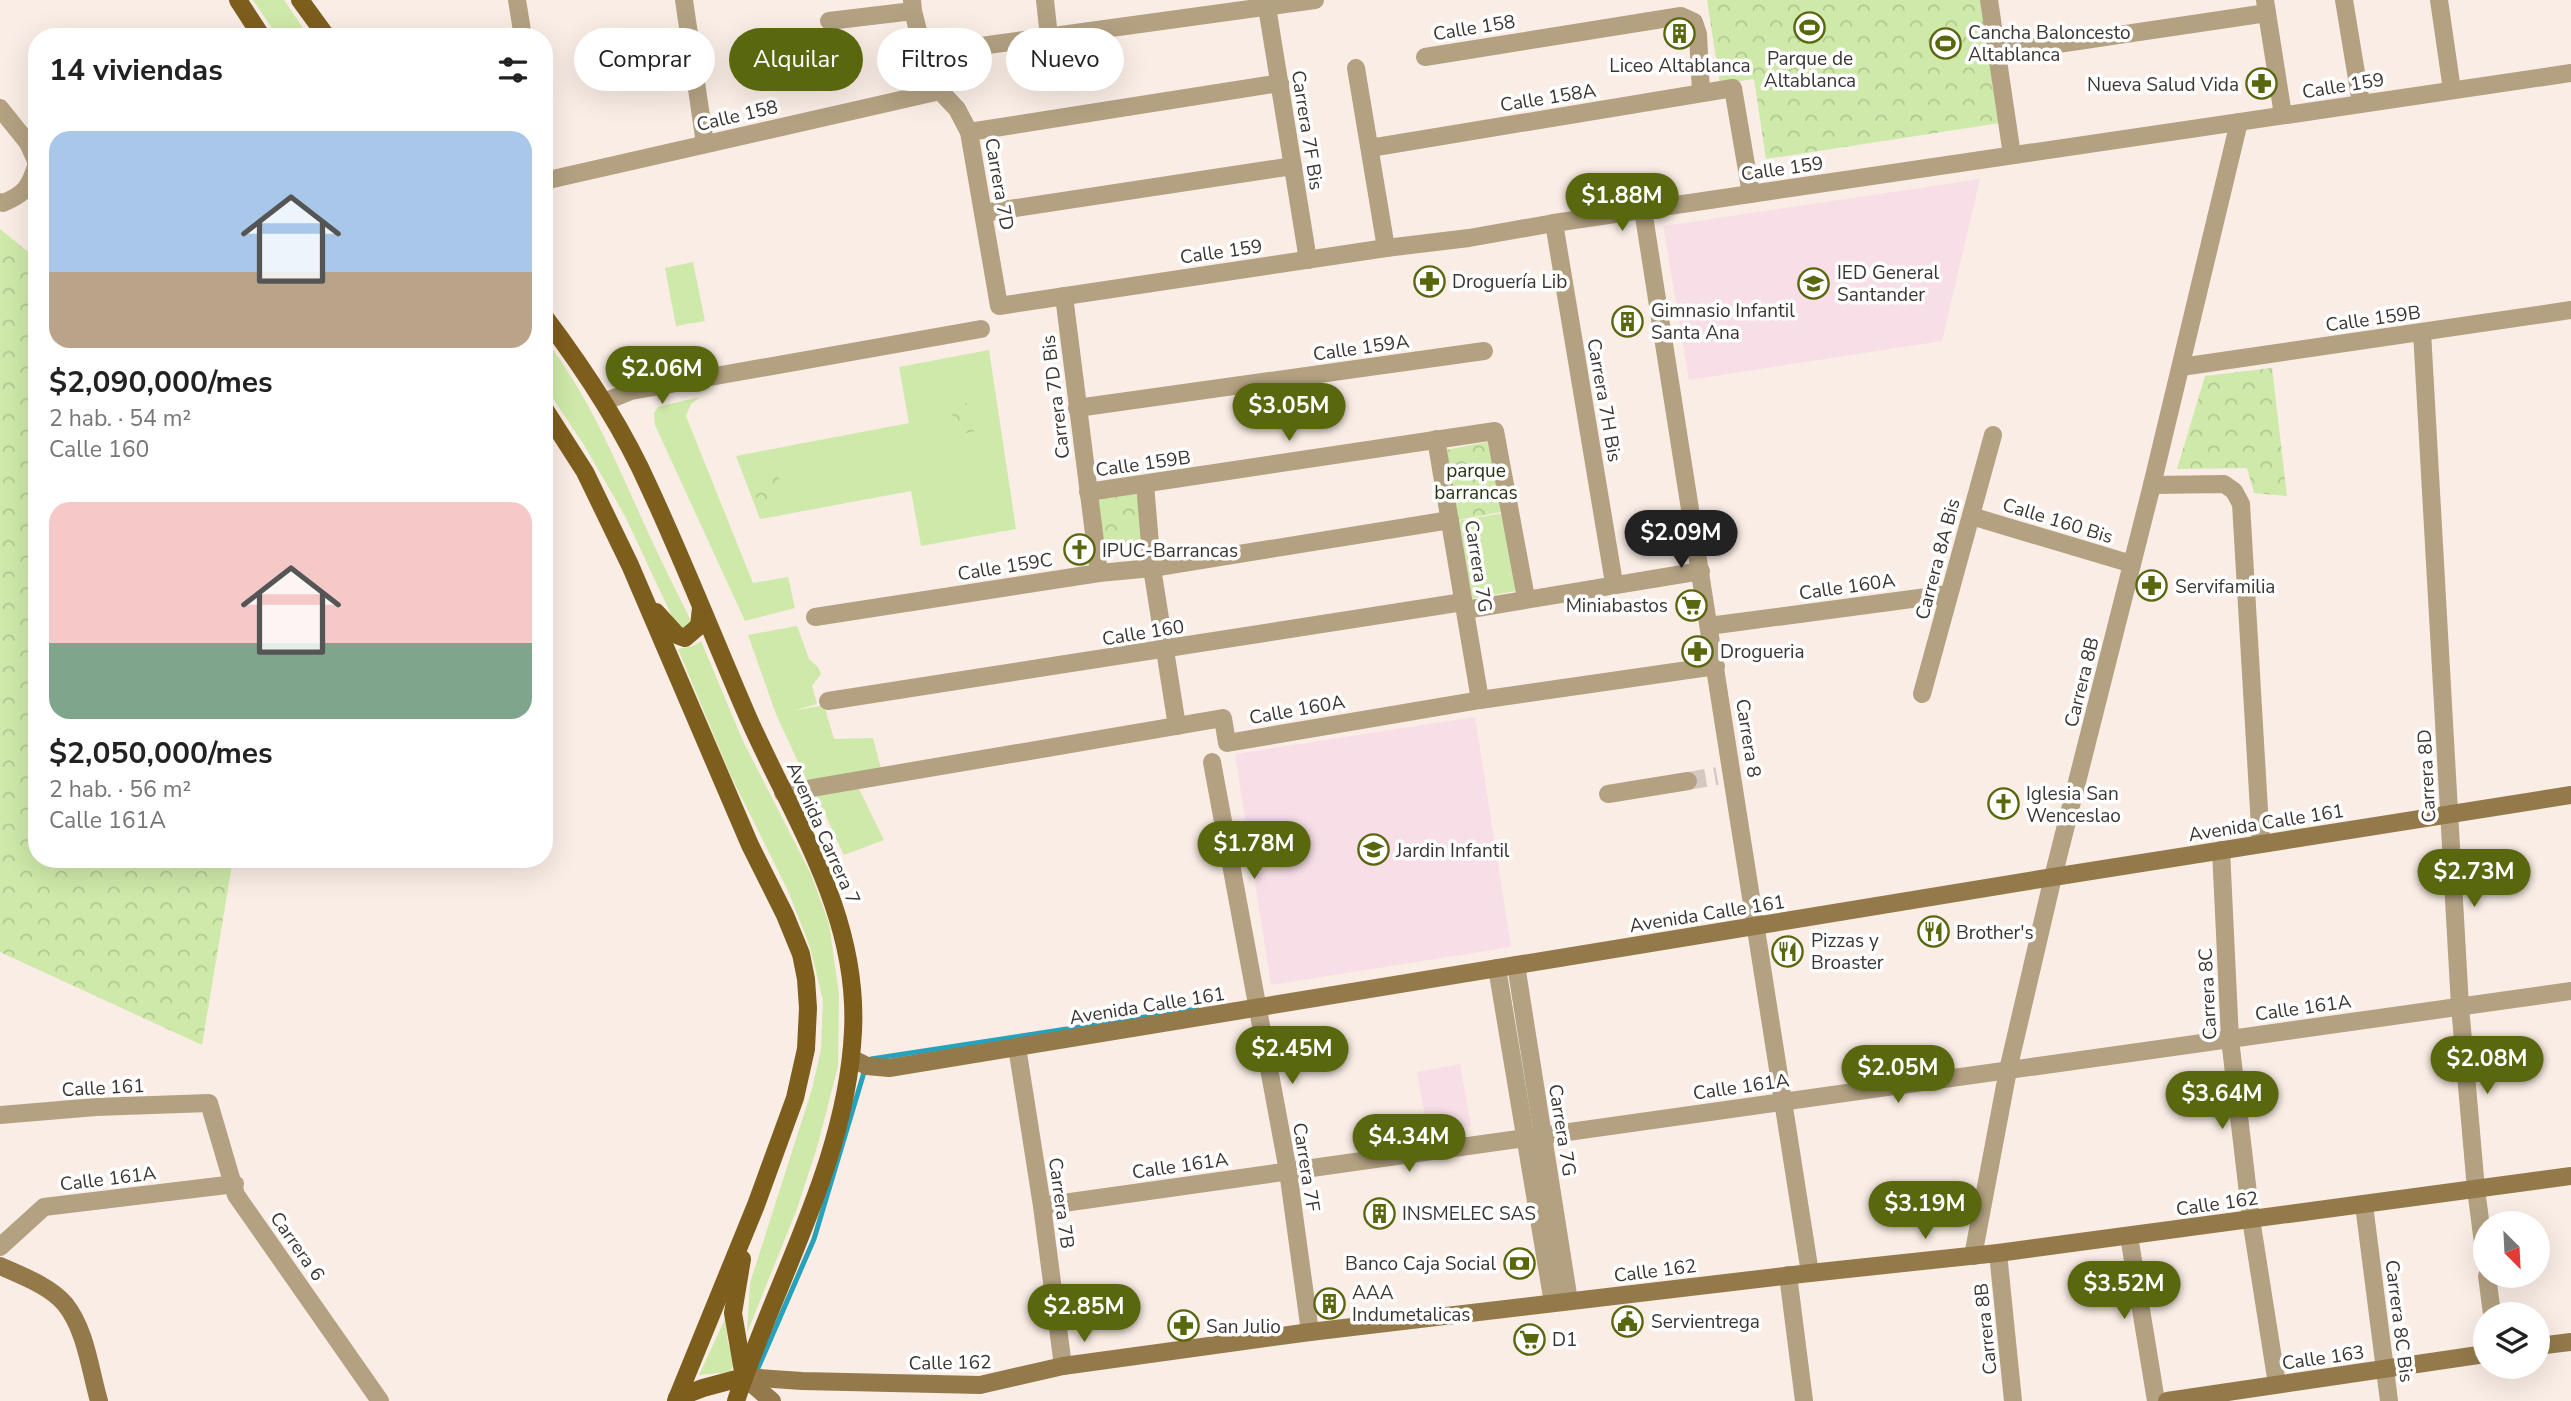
<!DOCTYPE html>
<html lang="es">
<head>
<meta charset="utf-8">
<style>
	body { margin:0; font-family:"Nunito Sans",sans-serif; background:#f2f2f2; color:#222; height:100vh; display:flex; flex-direction:column; font-size:26px; white-space:nowrap }
	* { box-sizing:border-box; margin:0 }
	p { font-size:23px; color:#767676 }
	.icon { flex:none; width:38px; height:38px; fill:none; stroke:currentColor; stroke-width:2; stroke-linecap:round; stroke-linejoin:round }
	.map { position:relative; flex:1; overflow:hidden }
	.drawer { position:absolute; left:28px; top:28px; width:525px; height:840px; display:flex; flex-direction:column; background:#fff; border-radius:28px; box-shadow:0 7px 28px #0002 }
	.drawer>* { flex:none }
	.banner { position:absolute; left:574px; top:28px; width:665px; height:63px; display:flex; gap:14px }
	.needle { width:46px; rotate:156deg }
	.controls { position:absolute; left:2473px; top:1211px; display:grid; gap:14px }
	.controls a { display:grid; place-items:center; width:77px; height:77px; border-radius:50%; background:#fff; box-shadow:0 7px 28px #0002; font-size:35px }
	.price { position:absolute; translate:-50% -60px; padding:0 16px; border-radius:24px; background:#59670e; color:#fff; font-size:23px; line-height:46px; filter:drop-shadow(0 2px 4px #0008) }
	.price::after { content:''; position:absolute; left:50%; top:42px; width:21px; height:16px; margin-left:-10px; background:inherit; clip-path:polygon(0 0,100% 0,50% 100%) }
	.price.active { background:#222; color:#fff }
	ul { padding:0; list-style:none }
	li { display:grid; align-content:center; gap:14px; height:371px; padding:0 21px }
	li span { display:grid; place-items:center; height:217px; border-radius:21px; color:#555 }
	li>.icon { margin-inline-start:auto }
	span .icon { width:126px; height:126px; fill:#fffc; stroke-width:1 }
	li b { font-size:30px }
	h2 { display:flex; justify-content:space-between; align-items:center; height:84px; padding:0 21px; font-size:30px }
	.chip { padding:0 24px; border-radius:32px; background:#fff; box-shadow:0 7px 28px #0002; font-size:24px; line-height:63px }
	.chip.active { background:#59670e; color:#fff }
	.map>svg:first-child { display:block }
	.education { fill:#f8dee7 }
	.grass { fill:#cee9a9 }
	.forest { fill:url(#forest-crowns) }
	.lines { fill:none; stroke-linecap:round; stroke-linejoin:round }
	.stream { stroke:#28a2bb; stroke-width:5 }
	.street-tunnel { stroke:#d4c8c2; stroke-width:18; stroke-dasharray:18 9; stroke-linecap:butt }
	.street { stroke:#b3a182; stroke-width:18 }
	.secondary { stroke:#947a4a; stroke-width:18 }
	.primary { stroke:#7e5e1c; stroke-width:18 }
	.labels { text-anchor:middle; stroke-width:7; stroke-linejoin:round; paint-order:stroke }
	.street-label { font-size:19px; fill:#3b3633; stroke:#fff }
	.poi-label { font-size:19px; fill:#3b3633; stroke:#fff; text-anchor:start }
	.park-label { font-size:19px; fill:#273313; stroke:#fff }
</style>
</head>
<body>
<div class="map">
<svg width="2571" height="1401" viewBox="0 0 2571 1401">
	<defs>
		<pattern id="forest-crowns" width="20" height="18" patternUnits="userSpaceOnUse" patternTransform="scale(1.75)"><rect width="20" height="18" fill="#cee9a9"/><path d="M2 6a3 3 0 1 1 6 0M12 15a3 3 0 1 1 6 0" fill="none" stroke="#b2c892"/></pattern>
	</defs>
	<rect width="100%" height="100%" fill="#faede6"/>
	<g class="education">
		<path d="M 1980,179 L 1942,341 L 1689,380 L 1663,226 Z"/>
		<path d="M 1475,717 L 1511,947 L 1271,985 L 1235,754 Z"/>
		<path d="M 1460,1064 L 1471,1126 L 1428,1134 L 1417,1072 Z"/>
	</g>
	<g class="grass">
		<path d="M 253,0 L 284,0 L 309,37 L 278,37 Z"/>
		<path d="M 693,262 L 705,321 L 676,326 L 665,268 Z"/>
		<path d="M 544,338 C 592,399 620,472 652,541 C 665,569 679,596 692,623 L 686,629 L 677,627 L 625,516 L 584,445 L 544,385 Z"/>
		<path d="M 989,350 L 1016,529 L 921,546 L 911,491 L 760,519 L 736,456 L 909,423 L 899,367 Z"/>
		<path d="M 700,397 L 691,404 L 686,416 L 753,583 L 788,577 L 795,608 L 745,621 L 655,425 L 654,413 L 658,407 Z"/>
		<path d="M 1510,512 L 1522,590 L 1470,599 L 1457,521 Z"/>
		<path d="M 797,626 L 809,659 L 818,667 L 821,674 L 812,686 L 817,704 L 793,711 L 824,705 L 834,739 L 873,738 L 883,776 L 810,788 L 776,714 L 748,635 Z"/>
		<path d="M 701,641 L 743,741 L 811,874 L 829,923 L 839,995 L 838,1066 L 818,1144 L 797,1209 L 747,1333 L 750,1283 L 812,1089 L 821,1049 L 823,1000 L 810,947 L 789,893 L 730,774 L 678,649 L 693,646 Z"/>
		<path d="M 857,785 L 884,840 L 844,855 L 816,795 Z"/>
		<path d="M 725,1319 L 728,1343 L 734,1364 L 730,1372 L 699,1375 Z"/>
	</g>
	<g class="forest">
		<path d="M 1707,0 L 1982,0 L 2000,123 L 1766,159 L 1754,79 L 1720,84 Z"/>
		<path d="M 0,229 L 37,259 L 37,859 L 233,859 L 202,1045 L 0,952 Z"/>
		<path d="M 2272,368 L 2287,496 L 2254,493 L 2247,468 L 2177,469 L 2205,376 Z"/>
		<circle cx="967" cy="418" r="15"/>
		<path d="M 1493,441 L 1506,511 L 1458,520 L 1445,450 Z"/>
		<circle cx="768" cy="488" r="15"/>
		<path d="M 1141,490 L 1150,546 L 1100,554 L 1090,499 Z"/>
	</g>
	<g class="lines">
		<g class="stream">
			<path d="M 871,1059 L 1197,1009"/>
			<path d="M 755,1375 L 814,1239 L 865,1069"/>
		</g>
		<path class="street-tunnel" d="M 1688,781 L 1717,776"/>
		<g class="street">
			<path d="M 517,0 L 523,37"/>
			<path d="M 684,0 L 705,144"/>
			<path d="M 912,0 L 913,11 L 929,74 L 940,91 L 957,109 L 969,132 L 999,306 L 1386,248 L 1469,238 L 1554,223 L 2571,73"/>
			<path d="M 1045,0 L 1049,37"/>
			<path d="M 1989,0 L 2012,155"/>
			<path d="M 2265,0 L 2283,115"/>
			<path d="M 2344,0 L 2361,103"/>
			<path d="M 2439,0 L 2452,90"/>
			<path d="M 1267,7 L 1308,260"/>
			<path d="M 829,21 L 913,11"/>
			<path d="M 1997,53 L 2267,13"/>
			<path d="M 923,54 L 1315,0"/>
			<path d="M 1425,57 L 1681,16 L 1694,22 L 1698,34 L 1701,93"/>
			<path d="M 1356,68 L 1386,248"/>
			<path d="M 0,108 L 28,143 L 37,163"/>
			<path d="M 969,132 L 1280,83"/>
			<path d="M 1370,148 L 1733,88 L 1751,194"/>
			<path d="M 544,181 L 940,91"/>
			<path d="M 0,202 L 3,203 C 25,194 30,187 37,163"/>
			<path d="M 1643,210 L 1810,1273"/>
			<path d="M 983,213 L 1293,166"/>
			<path d="M 1554,223 L 1614,583"/>
			<path d="M 1064,296 L 1099,573"/>
			<path d="M 2422,332 L 2460,1006 L 2476,1189 L 2485,1258"/>
			<path d="M 2181,367 L 2571,310"/>
			<path d="M 604,402 L 631,391 L 981,329"/>
			<path d="M 1077,408 L 1484,351"/>
			<path d="M 1436,439 L 1480,700"/>
			<path d="M 1145,484 L 1152,568 L 1177,726"/>
			<path d="M 2152,485 L 2224,484 L 2234,491 L 2241,504 L 2261,844"/>
			<path d="M 1088,492 L 1495,431 L 1526,598"/>
			<path d="M 1971,516 L 2132,564"/>
			<path d="M 1465,610 L 1701,571"/>
			<path d="M 815,617 L 1099,573 L 1152,568 L 1450,520"/>
			<path d="M 1709,626 L 1949,594"/>
			<path d="M 1922,694 L 1993,435"/>
			<path d="M 828,701 L 1463,602"/>
			<path d="M 1212,762 L 1288,1171 L 1310,1332"/>
			<path d="M 783,793 L 1223,718 L 1227,743 L 1480,700 L 1716,666"/>
			<path d="M 1608,794 L 1688,781"/>
			<path d="M 2221,850 L 2230,1039 L 2251,1219 L 2277,1384"/>
			<path d="M 1516,965 L 1569,1301"/>
			<path d="M 1497,968 L 1553,1303"/>
			<path d="M 1017,1047 L 1042,1206 L 1063,1366"/>
			<path d="M 0,1115 L 96,1107 L 209,1103 L 236,1195 L 380,1401"/>
			<path d="M 2364,1205 L 2389,1401"/>
			<path d="M 1042,1206 L 2571,991"/>
			<path d="M 2129,1236 L 2156,1401"/>
			<path d="M 0,1247 L 44,1207 L 235,1184"/>
			<path d="M 1998,1253 L 2013,1401"/>
			<path d="M 1973,1256 L 2008,1070 L 2053,877 L 2152,485 L 2239,122"/>
			<path d="M 1788,1275 L 1804,1401"/>
			<path d="M 2487,1276 L 2492,1314"/>
		</g>
		<g class="secondary">
			<path d="M 851,1058 L 867,1066 L 889,1068 L 2053,877 L 2571,795"/>
			<path d="M 0,1266 C 22,1276 50,1286 65,1304 C 86,1330 90,1370 99,1401"/>
			<path d="M 2538,1346 L 2571,1342"/>
			<path d="M 744,1377 L 802,1381 L 980,1385 L 1063,1366 L 1310,1332 L 1810,1273 L 1998,1253 L 2571,1176"/>
			<path d="M 744,1377 L 772,1401"/>
			<path d="M 2167,1401 L 2485,1354"/>
		</g>
		<g class="primary">
			<path d="M 238,0 L 262,37"/>
			<path d="M 300,0 L 327,37"/>
			<path d="M 544,316 C 584,369 622,426 649,487 C 684,562 714,639 747,715 C 792,818 859,913 853,1031 C 847,1161 776,1279 736,1401"/>
			<path d="M 544,408 L 585,472 L 630,565 L 750,845 L 785,915 L 801,954 L 806,979 L 808,1008 L 806,1049 L 795,1098 L 756,1205 L 676,1401"/>
			<path d="M 656,612 L 677,635 L 685,638 L 699,626 L 701,608"/>
			<path d="M 742,1259 L 733,1313 L 744,1377"/>
			<path d="M 677,1398 L 703,1388 L 744,1377"/>
		</g>
	</g>
	<defs>
		<symbol id="stadium-ring" viewBox="-11 -11 22 22"><circle r="9.5" fill="#fff" stroke="#59670e" stroke-width="1.5"/><path d="M0-5a6.5 5 0 1 0 0 10a6.5 5 0 1 0 0-10ZM-3.5-1.8h7v3.6h-7Z" fill="#59670e"/></symbol>
		<symbol id="building-ring" viewBox="-11 -11 22 22"><circle r="9.5" fill="#fff" stroke="#59670e" stroke-width="1.5"/><path d="M-4-6H4V6H1V3H-1V6H-4ZM-2.5-4.3h1.7v1.8h-1.7ZM.8-4.3h1.7v1.8H.8ZM-2.5-1h1.7V.8h-1.7ZM.8-1h1.7V.8H.8Z" fill="#59670e"/></symbol>
		<symbol id="pharmacy-ring" viewBox="-11 -11 22 22"><circle r="9.5" fill="#fff" stroke="#59670e" stroke-width="1.5"/><path d="M-2-6h4v4h4v4h-4v4h-4v-4h-4v-4h4Z" fill="#59670e"/></symbol>
		<symbol id="school-ring" viewBox="-11 -11 22 22"><circle r="9.5" fill="#fff" stroke="#59670e" stroke-width="1.5"/><path d="M0-5L7-2L0 1L-7-2ZM-4 1L0 2.5L4 1V4Q0 6-4 4Z" fill="#59670e"/></symbol>
		<symbol id="church-ring" viewBox="-11 -11 22 22"><circle r="9.5" fill="#fff" stroke="#59670e" stroke-width="1.5"/><path d="M-1.2-6h2.4v3.5h3.3v2.4h-3.3V6h-2.4V-.1h-3.3v-2.4h3.3Z" fill="#59670e"/></symbol>
		<symbol id="supermarket-ring" viewBox="-11 -11 22 22"><circle r="9.5" fill="#fff" stroke="#59670e" stroke-width="1.5"/><path d="M-6-5.5h2.5l.6 2H6L4.5 2H-2.5L-4.4-4H-6ZM-1.5 3.2a1.3 1.3 0 1 0 .1 0ZM3 3.2a1.3 1.3 0 1 0 .1 0Z" fill="#59670e"/></symbol>
		<symbol id="restaurant-ring" viewBox="-11 -11 22 22"><circle r="9.5" fill="#fff" stroke="#59670e" stroke-width="1.5"/><path d="M-5-6h1v4h1v-4h1v4h1v-4h1v5L-1.5 .5V6h-2V.5L-5-1ZM5-6V6H3V1.5H1.5Q1.5-4 5-6Z" fill="#59670e"/></symbol>
		<symbol id="bank-ring" viewBox="-11 -11 22 22"><circle r="9.5" fill="#fff" stroke="#59670e" stroke-width="1.5"/><path d="M-6-4H6V4H-6ZM0-2.3a2.3 2.3 0 1 0 0 4.6a2.3 2.3 0 1 0 0-4.6Z" fill="#59670e"/></symbol>
		<symbol id="civic-ring" viewBox="-11 -11 22 22"><circle r="9.5" fill="#fff" stroke="#59670e" stroke-width="1.5"/><path d="M-.6-6.5H3V-4.5H.6V-3L4-1V1h2V6H-6V1h2V-1L-.6-3ZM-1.2 2.5V6h2.4V2.5Z" fill="#59670e"/></symbol>
	</defs>
	<g fill-rule="evenodd">
		<use href="#stadium-ring" x="1792" y="10" width="35" height="35"/>
		<use href="#building-ring" x="1662" y="16" width="35" height="35"/>
		<use href="#stadium-ring" x="1928" y="26" width="35" height="35"/>
		<use href="#pharmacy-ring" x="2244" y="66" width="35" height="35"/>
		<use href="#pharmacy-ring" x="1412" y="264" width="35" height="35"/>
		<use href="#school-ring" x="1796" y="266" width="35" height="35"/>
		<use href="#building-ring" x="1610" y="304" width="35" height="35"/>
		<use href="#church-ring" x="1062" y="532" width="35" height="35"/>
		<use href="#pharmacy-ring" x="2134" y="568" width="35" height="35"/>
		<use href="#supermarket-ring" x="1674" y="588" width="35" height="35"/>
		<use href="#pharmacy-ring" x="1680" y="634" width="35" height="35"/>
		<use href="#church-ring" x="1986" y="786" width="35" height="35"/>
		<use href="#school-ring" x="1356" y="832" width="35" height="35"/>
		<use href="#restaurant-ring" x="1916" y="914" width="35" height="35"/>
		<use href="#restaurant-ring" x="1770" y="934" width="35" height="35"/>
		<use href="#building-ring" x="1362" y="1196" width="35" height="35"/>
		<use href="#bank-ring" x="1502" y="1246" width="35" height="35"/>
		<use href="#building-ring" x="1312" y="1286" width="35" height="35"/>
		<use href="#civic-ring" x="1610" y="1304" width="35" height="35"/>
		<use href="#pharmacy-ring" x="1166" y="1308" width="35" height="35"/>
		<use href="#supermarket-ring" x="1512" y="1322" width="35" height="35"/>
	</g>
	<g class="labels">
		<g class="street-label">
			<text transform="translate(1474 27) rotate(-9)" y="7">Calle 158</text>
			<text transform="translate(2343 85) rotate(-9)" y="7">Calle 159</text>
			<text transform="translate(1548 97) rotate(-9)" y="7">Calle 158A</text>
			<text transform="translate(737 115) rotate(-13)" y="7">Calle 158</text>
			<text transform="translate(1308 130) rotate(81)" y="7">Carrera 7F Bis</text>
			<text transform="translate(1782 168) rotate(-8)" y="7">Calle 159</text>
			<text transform="translate(1000 184) rotate(80)" y="7">Carrera 7D</text>
			<text transform="translate(1221 251) rotate(-8)" y="7">Calle 159</text>
			<text transform="translate(2373 318) rotate(-8)" y="7">Calle 159B</text>
			<text transform="translate(1361 347) rotate(-8)" y="7">Calle 159A</text>
			<text transform="translate(1055 397) rotate(-97)" y="7">Carrera 7D Bis</text>
			<text transform="translate(1605 400) rotate(80)" y="7">Carrera 7H Bis</text>
			<text transform="translate(1143 463) rotate(-8)" y="7">Calle 159B</text>
			<text transform="translate(2058 520) rotate(17)" y="7">Calle 160 Bis</text>
			<text transform="translate(1937 559) rotate(-75)" y="7">Carrera 8A Bis</text>
			<text transform="translate(1005 566) rotate(-9)" y="7">Calle 159C</text>
			<text transform="translate(1479 566) rotate(81)" y="7">Carrera 7G</text>
			<text transform="translate(1847 586) rotate(-8)" y="7">Calle 160A</text>
			<text transform="translate(1143 632) rotate(-9)" y="7">Calle 160</text>
			<text transform="translate(2081 682) rotate(-76)" y="7">Carrera 8B</text>
			<text transform="translate(1297 709) rotate(-10)" y="7">Calle 160A</text>
			<text transform="translate(1749 738) rotate(81)" y="7">Carrera 8</text>
			<text transform="translate(2426 776) rotate(-93)" y="7">Carrera 8D</text>
			<text transform="translate(2266 822) rotate(-9)" y="7">Avenida Calle 161</text>
			<text transform="translate(824 833) rotate(66)" y="7">Avenida Carrera 7</text>
			<text transform="translate(1707 913) rotate(-9)" y="7">Avenida Calle 161</text>
			<text transform="translate(2207 994) rotate(-93)" y="7">Carrera 8C</text>
			<text transform="translate(1147 1005) rotate(-9)" y="7">Avenida Calle 161</text>
			<text transform="translate(2303 1007) rotate(-8)" y="7">Calle 161A</text>
			<text transform="translate(1741 1086) rotate(-8)" y="7">Calle 161A</text>
			<text transform="translate(103 1087) rotate(-3)" y="7">Calle 161</text>
			<text transform="translate(1563 1130) rotate(81)" y="7">Carrera 7G</text>
			<text transform="translate(1180 1165) rotate(-8)" y="7">Calle 161A</text>
			<text transform="translate(1307 1167) rotate(81)" y="7">Carrera 7F</text>
			<text transform="translate(108 1178) rotate(-7)" y="7">Calle 161A</text>
			<text transform="translate(1062 1203) rotate(82)" y="7">Carrera 7B</text>
			<text transform="translate(2217 1203) rotate(-8)" y="7">Calle 162</text>
			<text transform="translate(298 1246) rotate(55)" y="7">Carrera 6</text>
			<text transform="translate(1655 1270) rotate(-7)" y="7">Calle 162</text>
			<text transform="translate(2400 1321) rotate(83)" y="7">Carrera 8C Bis</text>
			<text transform="translate(1985 1329) rotate(-96)" y="7">Carrera 8B</text>
			<text transform="translate(2323 1357) rotate(-8)" y="7">Calle 163</text>
			<text transform="translate(950 1362) rotate(-1)" y="7">Calle 162</text>
		</g>
		<g class="poi-label">
			<text x="1968" y="39">Cancha Baloncesto<tspan x="1968" dy="22">Altablanca</tspan></text>
			<text x="1810" y="65" text-anchor="middle">Parque de<tspan x="1810" dy="22">Altablanca</tspan></text>
			<text x="1680" y="72" text-anchor="middle">Liceo Altablanca</text>
			<text x="2239" y="91" text-anchor="end">Nueva Salud Vida</text>
			<text x="1837" y="279">IED General<tspan x="1837" dy="22">Santander</tspan></text>
			<text x="1452" y="288">Droguería Lib</text>
			<text x="1651" y="317">Gimnasio Infantil<tspan x="1651" dy="22">Santa Ana</tspan></text>
			<text x="1102" y="557">IPUC-Barrancas</text>
			<text x="2175" y="593">Servifamilia</text>
			<text x="1668" y="612" text-anchor="end">Miniabastos</text>
			<text x="1720" y="658">Drogueria</text>
			<text x="2026" y="800">Iglesia San<tspan x="2026" dy="22">Wenceslao</tspan></text>
			<text x="1396" y="857">Jardin Infantil</text>
			<text x="1956" y="939">Brother's</text>
			<text x="1811" y="947">Pizzas y<tspan x="1811" dy="22">Broaster</tspan></text>
			<text x="1402" y="1220">INSMELEC SAS</text>
			<text x="1496" y="1270" text-anchor="end">Banco Caja Social</text>
			<text x="1352" y="1299">AAA<tspan x="1352" dy="22">Indumetalicas</tspan></text>
			<text x="1651" y="1328">Servientrega</text>
			<text x="1206" y="1333">San Julio</text>
			<text x="1552" y="1346">D1</text>
		</g>
		<g class="park-label">
			<text x="1476" y="477">parque<tspan x="1476" dy="22">barrancas</tspan></text>
		</g>
	</g>
</svg>
<div class="controls">
<a><svg class="needle" viewBox="-14 -14 28 28"><path d="M0-13l5 13h-10z" fill="#e53935"/><path d="M0 13l5-13h-10z" fill="#767676"/></svg></a>
<a><svg class="icon" aria-label="layers" viewBox="0 0 24 24"><path d="M12 4l9 5-9 5-9-5zM3 14l9 5 9-5"/></svg></a>
</div>
<b class="price" style="left:1622px;top:233px">$1.88M</b>
<b class="price" style="left:662px;top:406px">$2.06M</b>
<b class="price" style="left:1289px;top:443px">$3.05M</b>
<b class="price active" style="left:1681px;top:570px">$2.09M</b>
<b class="price" style="left:1254px;top:881px">$1.78M</b>
<b class="price" style="left:2474px;top:909px">$2.73M</b>
<b class="price" style="left:1292px;top:1086px">$2.45M</b>
<b class="price" style="left:2487px;top:1096px">$2.08M</b>
<b class="price" style="left:1898px;top:1105px">$2.05M</b>
<b class="price" style="left:2222px;top:1131px">$3.64M</b>
<b class="price" style="left:1409px;top:1174px">$4.34M</b>
<b class="price" style="left:1925px;top:1241px">$3.19M</b>
<b class="price" style="left:2124px;top:1321px">$3.52M</b>
<b class="price" style="left:1084px;top:1344px">$2.85M</b>
<div class="banner">
<a class="chip">Comprar</a>
<a class="chip active">Alquilar</a>
<a class="chip">Filtros</a>
<a class="chip">Nuevo</a>
</div>
<section class="drawer">
<h2>14 viviendas<svg class="icon" aria-label="filters" viewBox="0 0 24 24"><path d="M4 7h16M4 17h16"/><circle cx="9" cy="7" r="2"/><circle cx="15" cy="17" r="2"/></svg></h2>
<ul>
<li><span style="background:linear-gradient(#a9c7e8 65%,#b9a48a 0)"><svg class="icon" aria-label="home" viewBox="0 0 24 24"><path d="M3 11l9-7 9 7M6 9v11h12V9"/></svg></span><div><b>$2,090,000/mes</b><p>2 hab. · 54 m²</p><p>Calle 160</p></div></li>
<li><span style="background:linear-gradient(#f6c9c9 65%,#7fa58c 0)"><svg class="icon" aria-label="home" viewBox="0 0 24 24"><path d="M3 11l9-7 9 7M6 9v11h12V9"/></svg></span><div><b>$2,050,000/mes</b><p>2 hab. · 56 m²</p><p>Calle 161A</p></div></li>
</ul>
</section>
</div>
</body>
</html>
